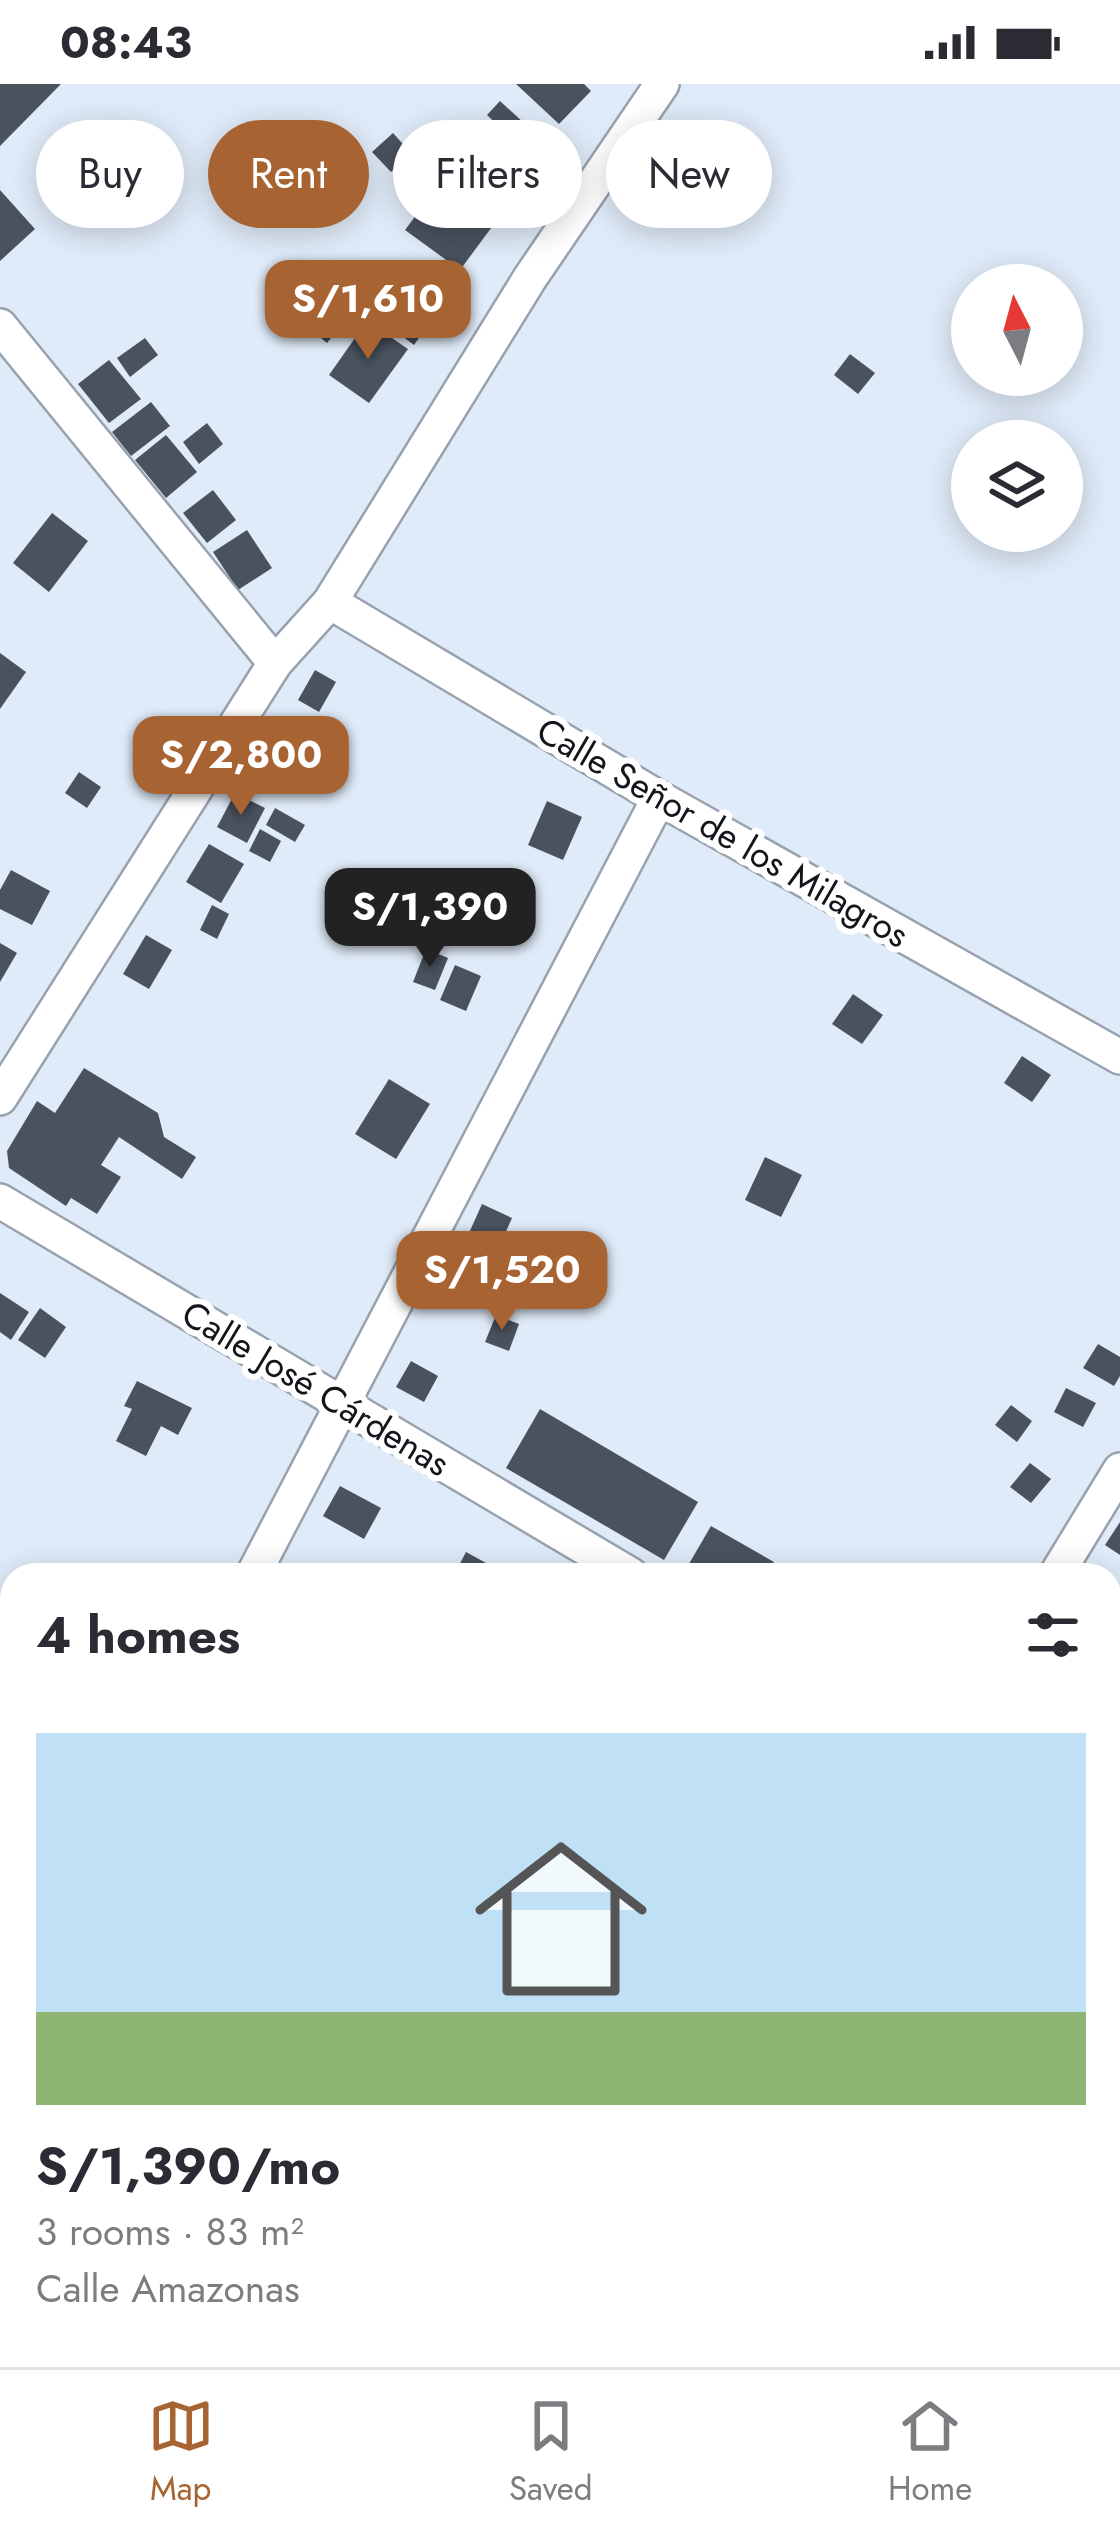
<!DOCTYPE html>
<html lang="en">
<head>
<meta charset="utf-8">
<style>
	body { margin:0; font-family:Jost,sans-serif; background:#f7f7f7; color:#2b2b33; height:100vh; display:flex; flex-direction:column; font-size:45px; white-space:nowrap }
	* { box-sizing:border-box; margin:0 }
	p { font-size:39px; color:#7c7c81 }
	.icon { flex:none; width:66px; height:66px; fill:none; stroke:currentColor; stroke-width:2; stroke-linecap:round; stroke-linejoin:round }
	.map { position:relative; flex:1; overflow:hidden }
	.sheet { position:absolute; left:0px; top:1479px; width:1122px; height:804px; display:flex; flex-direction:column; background:#fff; border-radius:36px 36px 0 0; box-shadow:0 6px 30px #0003 }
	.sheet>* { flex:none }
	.top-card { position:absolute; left:36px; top:36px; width:1050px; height:108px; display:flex; gap:24px }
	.needle { width:78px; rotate:354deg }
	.tools { position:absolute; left:951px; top:180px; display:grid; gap:24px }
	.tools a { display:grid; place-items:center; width:132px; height:132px; border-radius:50%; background:#fff; box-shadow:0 6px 30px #0003; font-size:60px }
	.price { position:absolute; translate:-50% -102px; padding:0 27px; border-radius:24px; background:#a76432; color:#fff; font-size:39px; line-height:78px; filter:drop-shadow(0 3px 6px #0008) }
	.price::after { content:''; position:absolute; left:50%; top:72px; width:36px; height:27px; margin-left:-18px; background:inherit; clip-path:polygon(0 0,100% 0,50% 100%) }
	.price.selected { background:#222; color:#fff }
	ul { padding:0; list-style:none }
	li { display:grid; align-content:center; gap:24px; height:636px; padding:0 36px }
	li+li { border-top:3px solid #e1e1e2 }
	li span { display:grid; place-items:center; height:372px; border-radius:0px; color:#555 }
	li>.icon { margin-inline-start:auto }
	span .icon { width:216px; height:216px; fill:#fffc; stroke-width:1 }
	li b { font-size:51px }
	h2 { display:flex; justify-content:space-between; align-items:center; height:144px; padding:0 36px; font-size:51px }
	.tag { padding:0 42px; border-radius:54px; background:#fff; box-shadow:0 6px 30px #0003; font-size:42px; line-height:108px }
	.tag.selected { background:#a76432; color:#fff }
	.status { display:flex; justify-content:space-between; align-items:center; height:84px; padding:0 60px; background:#fff; direction:ltr }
	.status svg { height:33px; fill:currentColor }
	.menu { display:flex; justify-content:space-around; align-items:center; height:168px; border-top:3px solid #e1e1e2; background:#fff; font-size:33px; color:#7c7c81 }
	.menu a { display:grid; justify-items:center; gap:6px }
	.menu .selected { color:#a76432 }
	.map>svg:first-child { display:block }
	.building { fill:#4a525e }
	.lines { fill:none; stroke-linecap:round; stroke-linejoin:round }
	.street-casing { stroke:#98a2af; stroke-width:38 }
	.secondary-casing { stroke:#98a2af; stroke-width:52 }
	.street { stroke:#fff; stroke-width:33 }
	.secondary { stroke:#ccdef8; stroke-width:48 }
	.labels { text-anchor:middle; stroke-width:12; stroke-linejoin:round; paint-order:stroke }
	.street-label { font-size:36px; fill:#12151a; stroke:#fff }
</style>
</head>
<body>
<div class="status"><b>08:43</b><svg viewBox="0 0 49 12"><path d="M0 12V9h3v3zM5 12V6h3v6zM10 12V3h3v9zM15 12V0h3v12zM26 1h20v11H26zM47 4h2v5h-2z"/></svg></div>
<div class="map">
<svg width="1120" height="2283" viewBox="0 0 1120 2283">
	<rect width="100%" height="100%" fill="#e0ebf9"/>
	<g class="building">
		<path d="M 0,0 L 61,0 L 0,62 Z"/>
		<path d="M 516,0 L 584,0 L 591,7 L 559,40 Z"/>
		<path d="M 500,17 L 525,40 L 511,54 L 487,31 Z"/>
		<path d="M 393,49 L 411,69 L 391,88 L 372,68 Z"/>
		<path d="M 489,62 L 527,88 L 505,118 L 468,92 Z"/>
		<path d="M 448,88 L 503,128 L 460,186 L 405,146 Z"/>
		<path d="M 0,106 L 35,145 L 0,177 Z"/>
		<path d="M 409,190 L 445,217 L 414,261 L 377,233 Z"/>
		<path d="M 332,219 L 348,233 L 327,259 L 310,245 Z"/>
		<path d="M 367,237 L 408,265 L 369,319 L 329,291 Z"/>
		<path d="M 145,254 L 158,271 L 130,293 L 117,274 Z"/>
		<path d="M 850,270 L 875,289 L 858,310 L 834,291 Z"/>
		<path d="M 109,276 L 141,315 L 109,339 L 78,300 Z"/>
		<path d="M 151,318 L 170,342 L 131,372 L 112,348 Z"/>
		<path d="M 207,339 L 223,360 L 199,380 L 183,358 Z"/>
		<path d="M 166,351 L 197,388 L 166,414 L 135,376 Z"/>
		<path d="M 213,406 L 236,436 L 207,459 L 183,429 Z"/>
		<path d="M 52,429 L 88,457 L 49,508 L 13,479 Z"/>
		<path d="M 247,446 L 272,484 L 238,506 L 213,468 Z"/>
		<path d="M 0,569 L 26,588 L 0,625 Z"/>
		<path d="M 315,586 L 336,598 L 319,628 L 298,616 Z"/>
		<path d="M 275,632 L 295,644 L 283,662 L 264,650 Z"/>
		<path d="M 268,661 L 291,676 L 274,703 L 251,687 Z"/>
		<path d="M 79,688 L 101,703 L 87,724 L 65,709 Z"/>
		<path d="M 235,709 L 265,724 L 247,759 L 217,743 Z"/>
		<path d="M 547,717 L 582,733 L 563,776 L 528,761 Z"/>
		<path d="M 275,724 L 305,741 L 295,758 L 266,741 Z"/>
		<path d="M 260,745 L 281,757 L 270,778 L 249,767 Z"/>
		<path d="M 209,760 L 244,780 L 221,819 L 186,798 Z"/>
		<path d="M 11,786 L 50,807 L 32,841 L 0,825 L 0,806 Z"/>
		<path d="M 212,821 L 229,830 L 217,855 L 200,846 Z"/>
		<path d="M 146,851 L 172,866 L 149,905 L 123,890 Z"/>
		<path d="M 0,859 L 17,869 L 0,898 Z"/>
		<path d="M 426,865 L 448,874 L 435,906 L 413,898 Z"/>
		<path d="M 455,881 L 481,892 L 466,927 L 440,916 Z"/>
		<path d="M 853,910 L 883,931 L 862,960 L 832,940 Z"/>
		<path d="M 1022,972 L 1051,991 L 1032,1018 L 1004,999 Z"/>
		<path d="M 84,984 L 158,1029 L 164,1053 L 196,1073 L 182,1095 L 119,1053 L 101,1081 L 121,1093 L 97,1130 L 71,1114 L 66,1122 L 9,1084 L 7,1067 L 37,1017 L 55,1029 Z"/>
		<path d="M 389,995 L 430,1020 L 396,1075 L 355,1050 Z"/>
		<path d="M 765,1073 L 802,1091 L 781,1133 L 745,1116 Z"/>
		<path d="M 482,1120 L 512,1134 L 499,1163 L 469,1149 Z"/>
		<path d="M 463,1158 L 492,1173 L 478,1199 L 449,1185 Z"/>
		<path d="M 0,1209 L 29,1228 L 11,1256 L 0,1248 Z"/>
		<path d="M 40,1224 L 66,1243 L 45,1274 L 18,1256 Z"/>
		<path d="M 496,1231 L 519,1240 L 509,1267 L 485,1258 Z"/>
		<path d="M 1098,1260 L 1120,1273 L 1120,1292 L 1114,1302 L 1083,1284 Z"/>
		<path d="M 411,1277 L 438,1292 L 424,1318 L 396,1303 Z"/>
		<path d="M 137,1297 L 192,1324 L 178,1351 L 161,1342 L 146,1372 L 116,1357 L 132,1325 L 124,1322 Z"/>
		<path d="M 1066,1304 L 1096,1319 L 1083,1343 L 1054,1328 Z"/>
		<path d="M 1011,1321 L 1032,1337 L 1017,1358 L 995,1341 Z"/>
		<path d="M 540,1325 L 698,1418 L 664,1476 L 506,1384 Z"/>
		<path d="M 1030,1379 L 1051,1395 L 1031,1419 L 1010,1403 Z"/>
		<path d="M 340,1402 L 381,1424 L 364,1455 L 323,1432 Z"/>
		<path d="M 1120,1438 L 1120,1471 L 1105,1461 Z"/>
		<path d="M 711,1442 L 774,1478 L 766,1491 L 697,1491 L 686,1485 Z"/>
		<path d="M 466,1468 L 508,1491 L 454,1491 Z"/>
		<path d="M 1112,1686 L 1120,1690 L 1120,1752 L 1110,1747 L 1110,1691 Z"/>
		<path d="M 1110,1847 L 1120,1853 L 1120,1882 L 1110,1898 Z"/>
		<path d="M 0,2014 L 12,2020 L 12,2064 L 0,2059 Z"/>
		<path d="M 650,2271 L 700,2271 L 693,2283 L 671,2283 Z"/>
		<path d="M 1023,2271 L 1067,2271 L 1061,2283 L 1016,2283 Z"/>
	</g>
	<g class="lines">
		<defs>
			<g id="street">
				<path d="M 0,242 L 275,579"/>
				<path d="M 330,518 L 659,714 L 1120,973"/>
				<path d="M 0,1014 L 275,579 L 330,518 L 530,194 L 662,0"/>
				<path d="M 0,1117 L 631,1491"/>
				<path d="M 253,1491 L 659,714"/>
				<path d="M 1056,1491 L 1120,1386"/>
				<path d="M 0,1760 L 12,1767"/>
				<path d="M 1110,1774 L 1120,1780"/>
				<path d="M 571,2283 L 578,2271"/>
			</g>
			<g id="secondary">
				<path d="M 0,1965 L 12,1944"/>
				<path d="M 913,2271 L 934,2283"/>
			</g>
		</defs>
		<use href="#street" class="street-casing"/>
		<use href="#secondary" class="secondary-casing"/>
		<use href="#street" class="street"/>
		<use href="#secondary" class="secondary"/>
	</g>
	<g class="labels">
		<g class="street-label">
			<text transform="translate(723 748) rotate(30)" y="13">Calle Señor de los Milagros</text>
			<text transform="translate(316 1304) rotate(31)" y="13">Calle José Cárdenas</text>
		</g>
	</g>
</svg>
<div class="tools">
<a><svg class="needle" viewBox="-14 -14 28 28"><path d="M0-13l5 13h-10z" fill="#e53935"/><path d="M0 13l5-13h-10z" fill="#7c7c81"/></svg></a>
<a><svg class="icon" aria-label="layers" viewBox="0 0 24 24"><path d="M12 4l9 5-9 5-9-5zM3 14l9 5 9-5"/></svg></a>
</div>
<b class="price" style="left:368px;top:278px">S/1,610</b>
<b class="price" style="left:241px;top:734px">S/2,800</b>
<b class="price selected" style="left:430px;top:886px">S/1,390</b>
<b class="price" style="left:502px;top:1249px">S/1,520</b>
<div class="top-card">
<a class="tag">Buy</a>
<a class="tag selected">Rent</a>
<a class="tag">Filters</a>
<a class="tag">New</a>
</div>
<section class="sheet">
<h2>4 homes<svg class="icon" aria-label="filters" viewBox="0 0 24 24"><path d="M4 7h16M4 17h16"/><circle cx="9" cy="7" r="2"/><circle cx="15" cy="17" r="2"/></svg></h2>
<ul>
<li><span style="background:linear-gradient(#bfe0f5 75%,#8fb573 0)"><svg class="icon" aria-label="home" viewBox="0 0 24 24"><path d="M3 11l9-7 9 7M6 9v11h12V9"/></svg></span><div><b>S/1,390/mo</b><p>3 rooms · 83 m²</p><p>Calle Amazonas</p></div></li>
</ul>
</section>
</div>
<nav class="menu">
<a class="selected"><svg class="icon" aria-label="map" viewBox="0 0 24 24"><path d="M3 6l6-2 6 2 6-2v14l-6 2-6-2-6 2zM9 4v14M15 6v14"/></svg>Map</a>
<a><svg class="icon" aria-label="saved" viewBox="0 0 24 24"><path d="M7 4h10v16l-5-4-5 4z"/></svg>Saved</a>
<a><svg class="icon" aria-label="home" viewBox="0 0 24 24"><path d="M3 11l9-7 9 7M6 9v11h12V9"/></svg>Home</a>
</nav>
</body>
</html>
